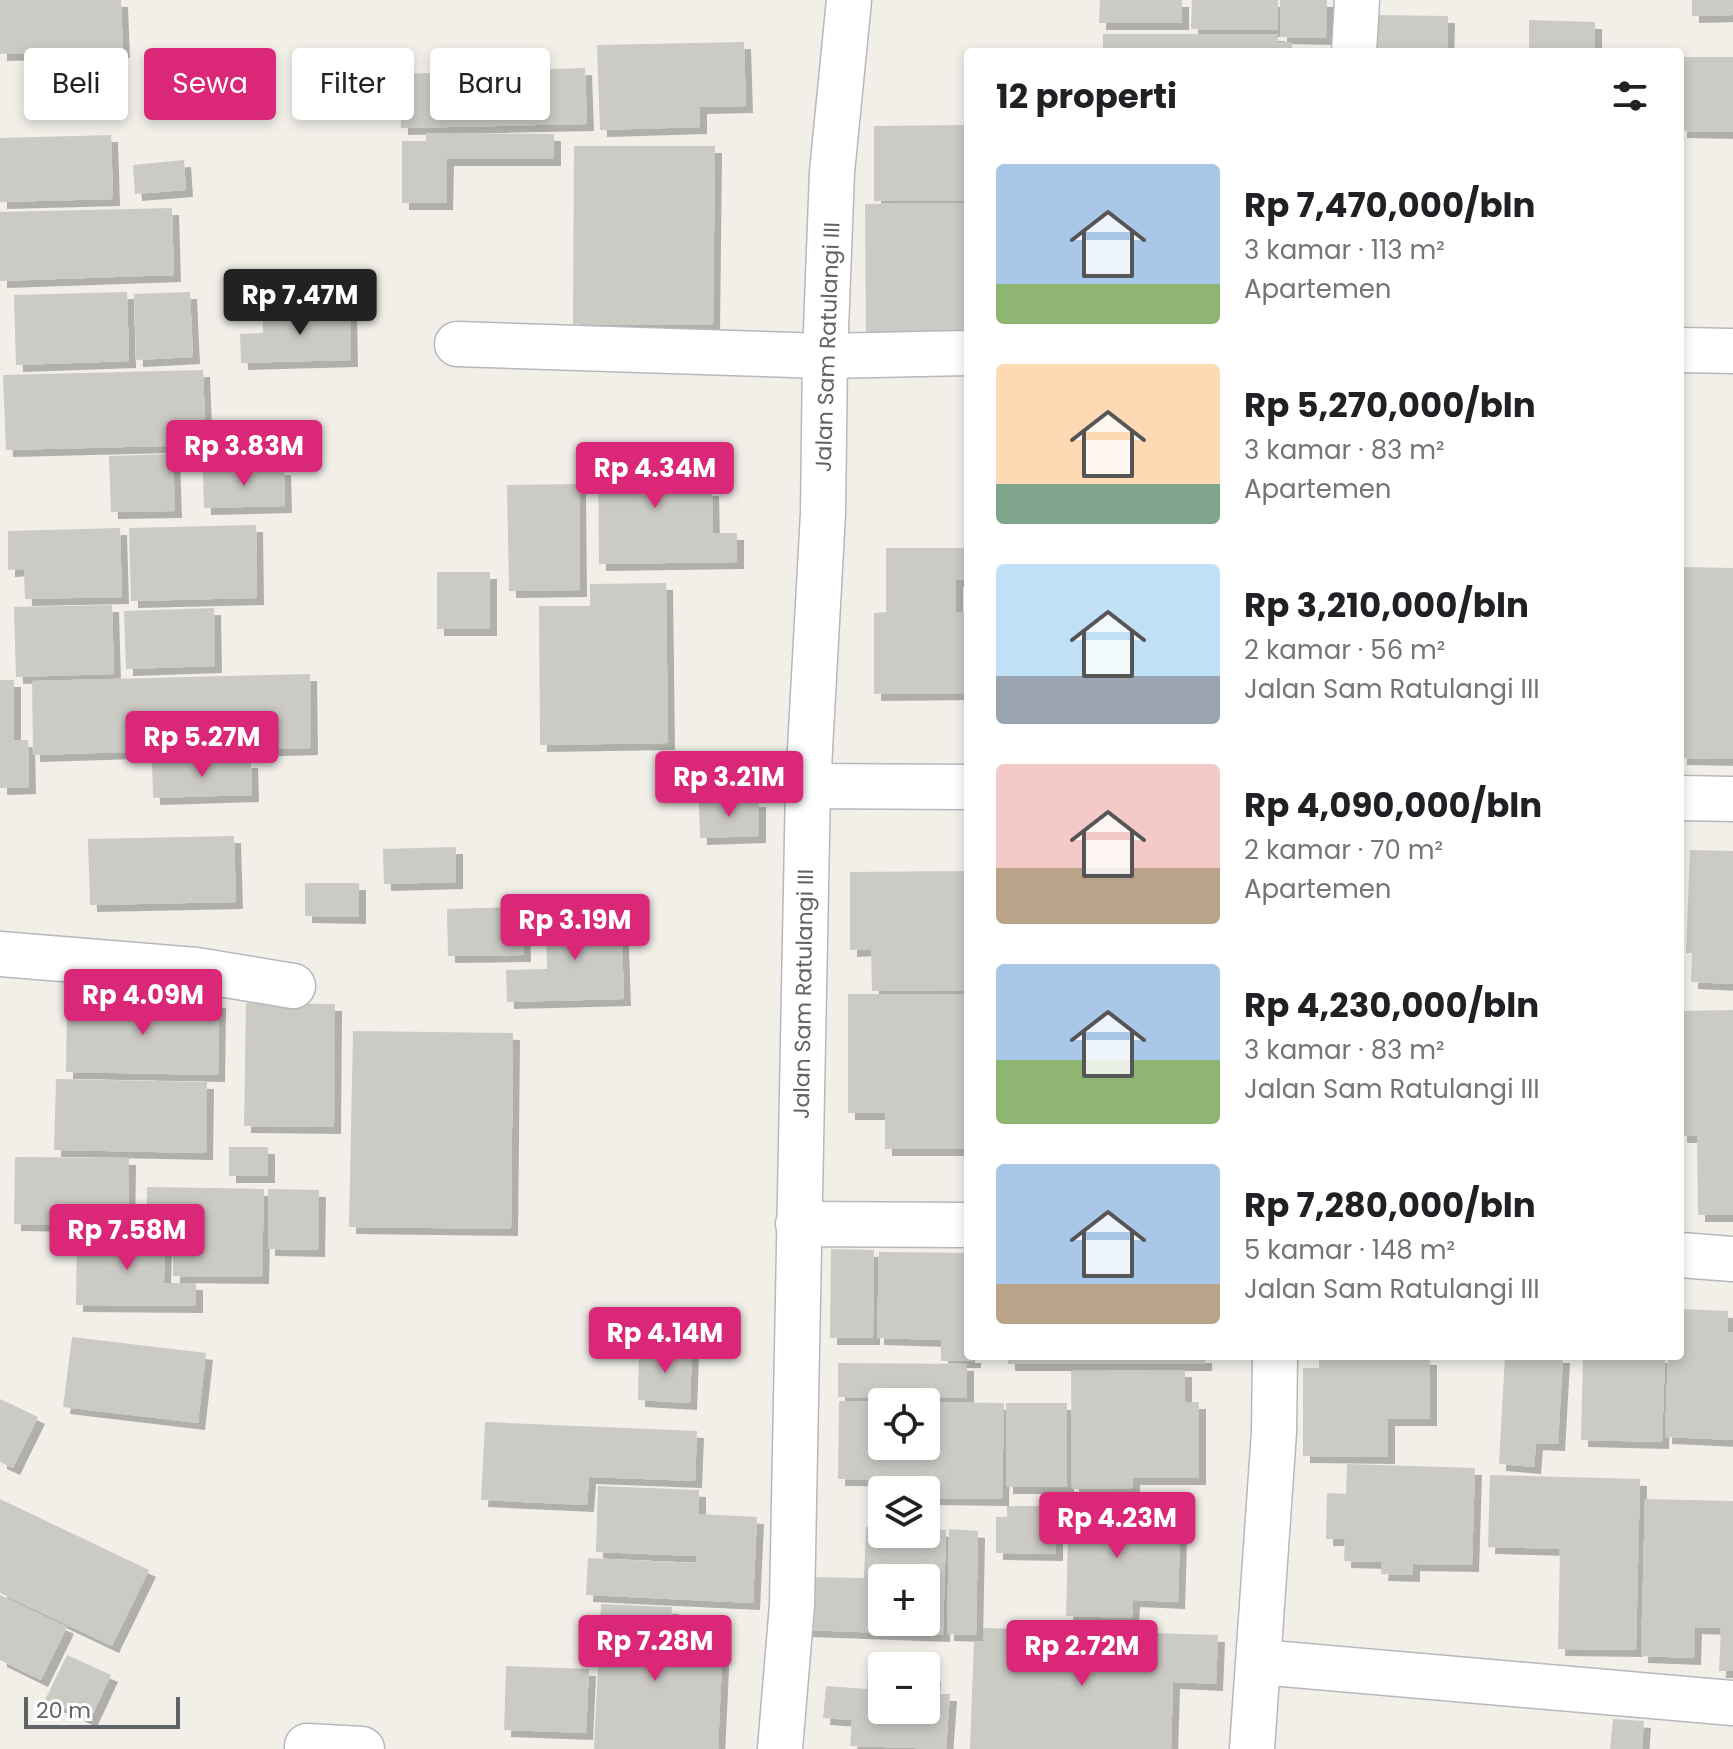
<!DOCTYPE html>
<html lang="id">
<head>
<meta charset="utf-8">
<style>
	body { margin:0; font-family:Poppins,sans-serif; background:#f6f6f6; color:#202124; height:100vh; display:flex; flex-direction:column; font-size:30px; white-space:nowrap }
	* { box-sizing:border-box; margin:0 }
	p { font-size:26px; color:#757577 }
	.icon { flex:none; width:44px; height:44px; fill:none; stroke:currentColor; stroke-width:2; stroke-linecap:round; stroke-linejoin:round }
	.map { position:relative; flex:1; overflow:hidden }
	.side { position:absolute; left:964px; top:48px; width:720px; height:1312px; display:flex; flex-direction:column; background:#fff; border-radius:8px; box-shadow:0 4px 12px #0003 }
	.side>* { flex:none }
	.hud { position:absolute; left:24px; top:48px; width:760px; height:72px; display:flex; gap:16px }
	.tools { position:absolute; left:868px; top:1388px; display:grid; gap:16px }
	.tools a { display:grid; place-items:center; width:72px; height:72px; border-radius:8px; background:#fff; box-shadow:0 4px 12px #0003; font-size:40px }
	.scale { position:absolute; left:24px; bottom:20px; width:156px; box-sizing:border-box; padding-left:8px; border:4px solid #5f6368; border-top:0; font-size:22px; line-height:28px; white-space:nowrap; color:#5f6368; -webkit-text-stroke:6px #fff; paint-order:stroke }
	.price { position:absolute; translate:-50% -68px; padding:0 18px; border-radius:8px; background:#db2777; color:#fff; font-size:26px; line-height:52px; filter:drop-shadow(0 2px 4px #0008) }
	.price::after { content:''; position:absolute; left:50%; top:48px; width:24px; height:18px; margin-left:-12px; background:inherit; clip-path:polygon(0 0,100% 0,50% 100%) }
	.price.active { background:#222; color:#fff }
	ul { padding:0; list-style:none }
	li { display:flex; align-items:center; gap:24px; height:200px; padding:0 32px }
	li span { display:grid; place-items:center; flex:none; width:224px; height:160px; border-radius:8px; color:#555 }
	li>.icon { margin-inline-start:auto }
	span .icon { width:96px; height:96px; fill:#fffc; stroke-width:1 }
	li b { font-size:34px }
	h2 { display:flex; justify-content:space-between; align-items:center; height:96px; padding:0 32px; font-size:34px }
	.chip { padding:0 28px; border-radius:8px; background:#fff; box-shadow:0 4px 12px #0003; font-size:28px; line-height:72px }
	.chip.active { background:#db2777; color:#fff }
	.map>svg:first-child { display:block }
	.building { fill:#cccac5; fill-rule:evenodd; filter:url(#shadow) }
	.lines { fill:none; stroke-linecap:round; stroke-linejoin:round }
	.street-casing { stroke:#b5b8bc; stroke-width:47 }
	.street { stroke:#fff; stroke-width:44 }
	.labels { text-anchor:middle; stroke-width:8; stroke-linejoin:round; paint-order:stroke }
	.street-label { font-size:22px; fill:#5f6368; stroke:#fff }
</style>
</head>
<body>
<div class="map">
<svg width="1733" height="1749" viewBox="0 0 1733 1749">
	<defs>
		<filter id="shadow"><feDropShadow dx="7" dy="7" stdDeviation="0" flood-color="#0004"/></filter>
	</defs>
	<rect width="100%" height="100%" fill="#f1efe8"/>
	<g class="building">
		<path d="M 0,0 L 121,0 L 123,51 L 0,54 Z"/>
		<path d="M 1100,0 L 1182,0 L 1182,23 L 1099,23 Z"/>
		<path d="M 1192,0 L 1278,0 L 1278,30 L 1191,29 Z"/>
		<path d="M 1280,0 L 1327,0 L 1326,38 L 1280,37 Z"/>
		<path d="M 1692,0 L 1733,0 L 1733,15 L 1692,16 Z"/>
		<path d="M 1374,15 L 1448,16 L 1447,52 L 1374,52 Z"/>
		<path d="M 1529,20 L 1595,22 L 1595,52 L 1529,52 Z"/>
		<path d="M 1103,34 L 1278,34 L 1278,42 L 1292,42 L 1292,52 L 1103,52 Z"/>
		<path d="M 744,42 L 746,106 L 700,107 L 700,127 L 600,130 L 597,45 Z"/>
		<path d="M 1680,57 L 1733,57 L 1733,132 L 1680,131 Z"/>
		<path d="M 585,68 L 587,124 L 401,128 L 400,74 Z"/>
		<path d="M 968,125 L 968,201 L 874,201 L 874,126 Z"/>
		<path d="M 426,133 L 554,134 L 554,159 L 447,159 L 446,203 L 402,203 L 402,141 L 426,141 Z"/>
		<path d="M 111,135 L 113,199 L 0,202 L 0,138 Z"/>
		<path d="M 574,146 L 715,146 L 713,325 L 573,324 Z"/>
		<path d="M 184,160 L 186,190 L 135,194 L 133,165 Z"/>
		<path d="M 968,203 L 968,350 L 866,351 L 865,204 Z"/>
		<path d="M 172,208 L 174,275 L 0,281 L 0,212 Z"/>
		<path d="M 127,292 L 129,361 L 16,365 L 14,295 Z"/>
		<path d="M 190,292 L 193,357 L 136,360 L 134,294 Z"/>
		<path d="M 350,308 L 351,360 L 241,363 L 240,334 L 263,333 L 263,309 Z"/>
		<path d="M 203,370 L 206,445 L 6,450 L 3,375 Z"/>
		<path d="M 686,446 L 686,490 L 712,489 L 713,533 L 737,533 L 737,562 L 599,564 L 598,447 Z"/>
		<path d="M 173,454 L 175,511 L 111,512 L 109,456 Z"/>
		<path d="M 284,468 L 285,506 L 204,508 L 203,470 Z"/>
		<path d="M 579,484 L 580,590 L 509,591 L 507,485 Z"/>
		<path d="M 256,525 L 257,598 L 131,601 L 129,528 Z"/>
		<path d="M 120,528 L 122,597 L 25,599 L 24,569 L 8,570 L 8,531 Z"/>
		<path d="M 886,548 L 968,548 L 968,579 L 956,580 L 956,612 L 968,612 L 968,693 L 874,694 L 874,613 L 886,612 Z"/>
		<path d="M 1681,567 L 1733,568 L 1733,759 L 1680,758 Z"/>
		<rect x="437" y="572" width="53" height="57"/>
		<path d="M 666,583 L 668,743 L 540,745 L 539,606 L 590,606 L 590,584 Z"/>
		<path d="M 112,605 L 114,674 L 16,677 L 14,607 Z"/>
		<path d="M 214,608 L 215,666 L 126,669 L 124,611 Z"/>
		<path d="M 310,674 L 311,748 L 179,752 L 178,727 L 131,728 L 131,752 L 33,755 L 32,681 Z"/>
		<path d="M 0,680 L 14,680 L 14,740 L 28,740 L 29,787 L 0,788 Z"/>
		<path d="M 251,761 L 252,795 L 153,798 L 152,763 Z"/>
		<path d="M 759,800 L 759,836 L 700,838 L 699,802 Z"/>
		<path d="M 234,836 L 236,902 L 90,905 L 88,839 Z"/>
		<path d="M 456,847 L 456,882 L 384,884 L 383,849 Z"/>
		<path d="M 1690,850 L 1733,851 L 1733,984 L 1691,982 L 1692,953 L 1686,953 Z"/>
		<path d="M 968,871 L 968,990 L 872,991 L 871,949 L 850,950 L 850,872 Z"/>
		<path d="M 305,883 L 359,883 L 359,917 L 305,916 Z"/>
		<path d="M 523,907 L 524,955 L 448,956 L 447,909 Z"/>
		<path d="M 621,914 L 624,999 L 507,1002 L 506,970 L 547,969 L 546,916 Z"/>
		<path d="M 848,994 L 968,994 L 965,1149 L 885,1149 L 885,1113 L 848,1113 Z"/>
		<path d="M 67,999 L 219,1001 L 218,1075 L 66,1072 Z"/>
		<path d="M 246,1003 L 335,1004 L 334,1127 L 244,1126 Z"/>
		<path d="M 1733,1010 L 1733,1215 L 1698,1215 L 1697,1136 L 1680,1136 L 1680,1011 Z"/>
		<path d="M 353,1031 L 513,1033 L 511,1229 L 349,1227 Z"/>
		<path d="M 56,1079 L 207,1082 L 206,1153 L 54,1150 Z"/>
		<rect x="229" y="1147" width="39" height="29"/>
		<path d="M 15,1157 L 129,1158 L 128,1226 L 14,1224 Z"/>
		<path d="M 147,1187 L 264,1189 L 262,1277 L 173,1276 L 174,1207 L 147,1207 Z"/>
		<path d="M 268,1189 L 319,1190 L 318,1250 L 268,1249 Z"/>
		<path d="M 77,1233 L 165,1234 L 164,1283 L 196,1283 L 196,1306 L 76,1305 Z"/>
		<path d="M 831,1249 L 874,1250 L 873,1338 L 830,1338 Z"/>
		<path d="M 879,1252 L 968,1253 L 968,1356 L 974,1356 L 974,1361 L 941,1361 L 941,1340 L 877,1338 Z"/>
		<path d="M 1680,1309 L 1728,1311 L 1728,1332 L 1733,1332 L 1733,1440 L 1665,1437 L 1668,1356 L 1680,1356 Z"/>
		<path d="M 72,1337 L 206,1353 L 198,1423 L 63,1407 Z"/>
		<path d="M 639,1348 L 692,1351 L 690,1403 L 638,1400 Z"/>
		<rect x="1008" y="1356" width="197" height="8"/>
		<path d="M 1319,1356 L 1430,1358 L 1430,1419 L 1388,1419 L 1388,1457 L 1303,1456 L 1303,1368 L 1319,1368 Z"/>
		<path d="M 1505,1356 L 1563,1356 L 1558,1444 L 1536,1443 L 1534,1467 L 1499,1464 Z"/>
		<path d="M 1583,1356 L 1665,1356 L 1662,1442 L 1581,1440 Z"/>
		<path d="M 838,1363 L 967,1364 L 967,1398 L 838,1397 Z"/>
		<path d="M 1185,1370 L 1185,1402 L 1199,1402 L 1199,1478 L 1133,1478 L 1133,1488 L 1072,1489 L 1071,1371 Z"/>
		<path d="M 0,1399 L 38,1417 L 13,1468 L 0,1462 Z"/>
		<path d="M 839,1401 L 882,1401 L 882,1446 L 926,1446 L 926,1402 L 1004,1403 L 1002,1499 L 926,1498 L 924,1480 L 838,1479 Z"/>
		<rect x="1006" y="1403" width="61" height="84"/>
		<path d="M 485,1422 L 697,1431 L 695,1481 L 589,1477 L 587,1505 L 481,1500 Z"/>
		<path d="M 1347,1464 L 1475,1468 L 1472,1565 L 1413,1564 L 1413,1575 L 1381,1574 L 1382,1562 L 1344,1561 L 1345,1539 L 1326,1539 L 1327,1493 L 1346,1494 Z"/>
		<path d="M 1490,1475 L 1640,1479 L 1636,1650 L 1558,1649 L 1560,1549 L 1488,1547 Z"/>
		<path d="M 598,1486 L 699,1490 L 699,1514 L 757,1517 L 753,1603 L 586,1595 L 588,1558 L 696,1563 L 697,1556 L 596,1552 Z"/>
		<path d="M 1069,1498 L 1139,1500 L 1137,1532 L 1180,1534 L 1178,1602 L 1133,1600 L 1132,1618 L 1066,1616 Z"/>
		<path d="M 0,1499 L 149,1570 L 112,1646 L 0,1593 Z"/>
		<path d="M 1645,1499 L 1733,1501 L 1733,1671 L 1719,1671 L 1721,1628 L 1695,1627 L 1694,1658 L 1641,1656 Z"/>
		<path d="M 1007,1506 L 1056,1506 L 1056,1554 L 996,1553 L 996,1517 L 1007,1517 Z"/>
		<path d="M 866,1527 L 882,1528 L 882,1534 L 926,1534 L 926,1529 L 946,1530 L 943,1635 L 804,1630 L 806,1577 L 864,1578 ZM 882,1578 L 926,1578 L 926,1622 L 882,1622 Z"/>
		<path d="M 949,1529 L 978,1531 L 976,1635 L 947,1634 Z"/>
		<path d="M 0,1595 L 67,1627 L 41,1680 L 0,1660 Z"/>
		<path d="M 601,1604 L 672,1607 L 670,1638 L 723,1640 L 718,1749 L 594,1749 Z"/>
		<path d="M 983,1628 L 1218,1635 L 1216,1684 L 1173,1682 L 1171,1749 L 970,1749 L 974,1641 L 983,1641 Z"/>
		<path d="M 67,1655 L 111,1675 L 90,1720 L 45,1700 Z"/>
		<path d="M 506,1666 L 589,1669 L 586,1733 L 504,1730 Z"/>
		<path d="M 868,1669 L 882,1670 L 882,1710 L 926,1710 L 926,1674 L 934,1675 L 933,1694 L 950,1694 L 946,1749 L 850,1746 L 852,1720 L 823,1718 L 826,1686 L 867,1689 Z"/>
		<path d="M 1613,1719 L 1644,1721 L 1642,1749 L 1610,1749 Z"/>
	</g>
	<g class="lines">
		<defs>
			<g id="street">
				<path d="M 1354,52 L 1357,0"/>
				<path d="M 457,344 L 825,356 L 968,353"/>
				<path d="M 1680,350 L 1733,351"/>
				<path d="M 808,786 L 968,787"/>
				<path d="M 1680,798 L 1733,799"/>
				<path d="M 0,954 L 196,970 L 293,986"/>
				<path d="M 798,1224 L 968,1225"/>
				<path d="M 1680,1255 L 1733,1259"/>
				<path d="M 1259,1662 L 1733,1703"/>
				<path d="M 307,1746 L 362,1749"/>
				<path d="M 780,1749 L 792,1605 L 808,786 L 823,513 L 825,356 L 832,172 L 849,0"/>
				<path d="M 1252,1749 L 1274,1432 L 1275,1356"/>
			</g>
		</defs>
		<use href="#street" class="street-casing"/>
		<use href="#street" class="street"/>
	</g>
	<g class="labels">
		<g class="street-label">
			<text transform="translate(827 347) rotate(-88)" y="8">Jalan Sam Ratulangi III</text>
			<text transform="translate(803 994) rotate(-89)" y="8">Jalan Sam Ratulangi III</text>
		</g>
	</g>
</svg>
<div class="tools">
<a><svg class="icon" aria-label="locate" viewBox="0 0 24 24"><circle cx="12" cy="12" r="6"/><path d="M12 2v4M12 18v4M2 12h4M18 12h4"/></svg></a>
<a><svg class="icon" aria-label="layers" viewBox="0 0 24 24"><path d="M12 4l9 5-9 5-9-5zM3 14l9 5 9-5"/></svg></a>
<a>+</a>
<a>−</a>
</div>
<div class="scale">20 m</div>
<b class="price active" style="left:300px;top:337px">Rp 7.47M</b>
<b class="price" style="left:244px;top:488px">Rp 3.83M</b>
<b class="price" style="left:655px;top:510px">Rp 4.34M</b>
<b class="price" style="left:202px;top:779px">Rp 5.27M</b>
<b class="price" style="left:729px;top:819px">Rp 3.21M</b>
<b class="price" style="left:575px;top:962px">Rp 3.19M</b>
<b class="price" style="left:143px;top:1037px">Rp 4.09M</b>
<b class="price" style="left:127px;top:1272px">Rp 7.58M</b>
<b class="price" style="left:665px;top:1375px">Rp 4.14M</b>
<b class="price" style="left:1117px;top:1560px">Rp 4.23M</b>
<b class="price" style="left:655px;top:1683px">Rp 7.28M</b>
<b class="price" style="left:1082px;top:1688px">Rp 2.72M</b>
<div class="hud">
<a class="chip">Beli</a>
<a class="chip active">Sewa</a>
<a class="chip">Filter</a>
<a class="chip">Baru</a>
</div>
<section class="side">
<h2>12 properti<svg class="icon" aria-label="filters" viewBox="0 0 24 24"><path d="M4 7h16M4 17h16"/><circle cx="9" cy="7" r="2"/><circle cx="15" cy="17" r="2"/></svg></h2>
<ul>
<li><span style="background:linear-gradient(#a9c7e8 75%,#8fb573 0)"><svg class="icon" aria-label="home" viewBox="0 0 24 24"><path d="M3 11l9-7 9 7M6 9v11h12V9"/></svg></span><div><b>Rp 7,470,000/bln</b><p>3 kamar · 113 m²</p><p>Apartemen</p></div></li>
<li><span style="background:linear-gradient(#ffd9b3 75%,#7fa58c 0)"><svg class="icon" aria-label="home" viewBox="0 0 24 24"><path d="M3 11l9-7 9 7M6 9v11h12V9"/></svg></span><div><b>Rp 5,270,000/bln</b><p>3 kamar · 83 m²</p><p>Apartemen</p></div></li>
<li><span style="background:linear-gradient(#bfe0f5 70%,#9aa5b1 0)"><svg class="icon" aria-label="home" viewBox="0 0 24 24"><path d="M3 11l9-7 9 7M6 9v11h12V9"/></svg></span><div><b>Rp 3,210,000/bln</b><p>2 kamar · 56 m²</p><p>Jalan Sam Ratulangi III</p></div></li>
<li><span style="background:linear-gradient(#f6c9c9 65%,#b9a48a 0)"><svg class="icon" aria-label="home" viewBox="0 0 24 24"><path d="M3 11l9-7 9 7M6 9v11h12V9"/></svg></span><div><b>Rp 4,090,000/bln</b><p>2 kamar · 70 m²</p><p>Apartemen</p></div></li>
<li><span style="background:linear-gradient(#a9c7e8 60%,#8fb573 0)"><svg class="icon" aria-label="home" viewBox="0 0 24 24"><path d="M3 11l9-7 9 7M6 9v11h12V9"/></svg></span><div><b>Rp 4,230,000/bln</b><p>3 kamar · 83 m²</p><p>Jalan Sam Ratulangi III</p></div></li>
<li><span style="background:linear-gradient(#a9c7e8 75%,#b9a48a 0)"><svg class="icon" aria-label="home" viewBox="0 0 24 24"><path d="M3 11l9-7 9 7M6 9v11h12V9"/></svg></span><div><b>Rp 7,280,000/bln</b><p>5 kamar · 148 m²</p><p>Jalan Sam Ratulangi III</p></div></li>
</ul>
</section>
</div>
</body>
</html>
